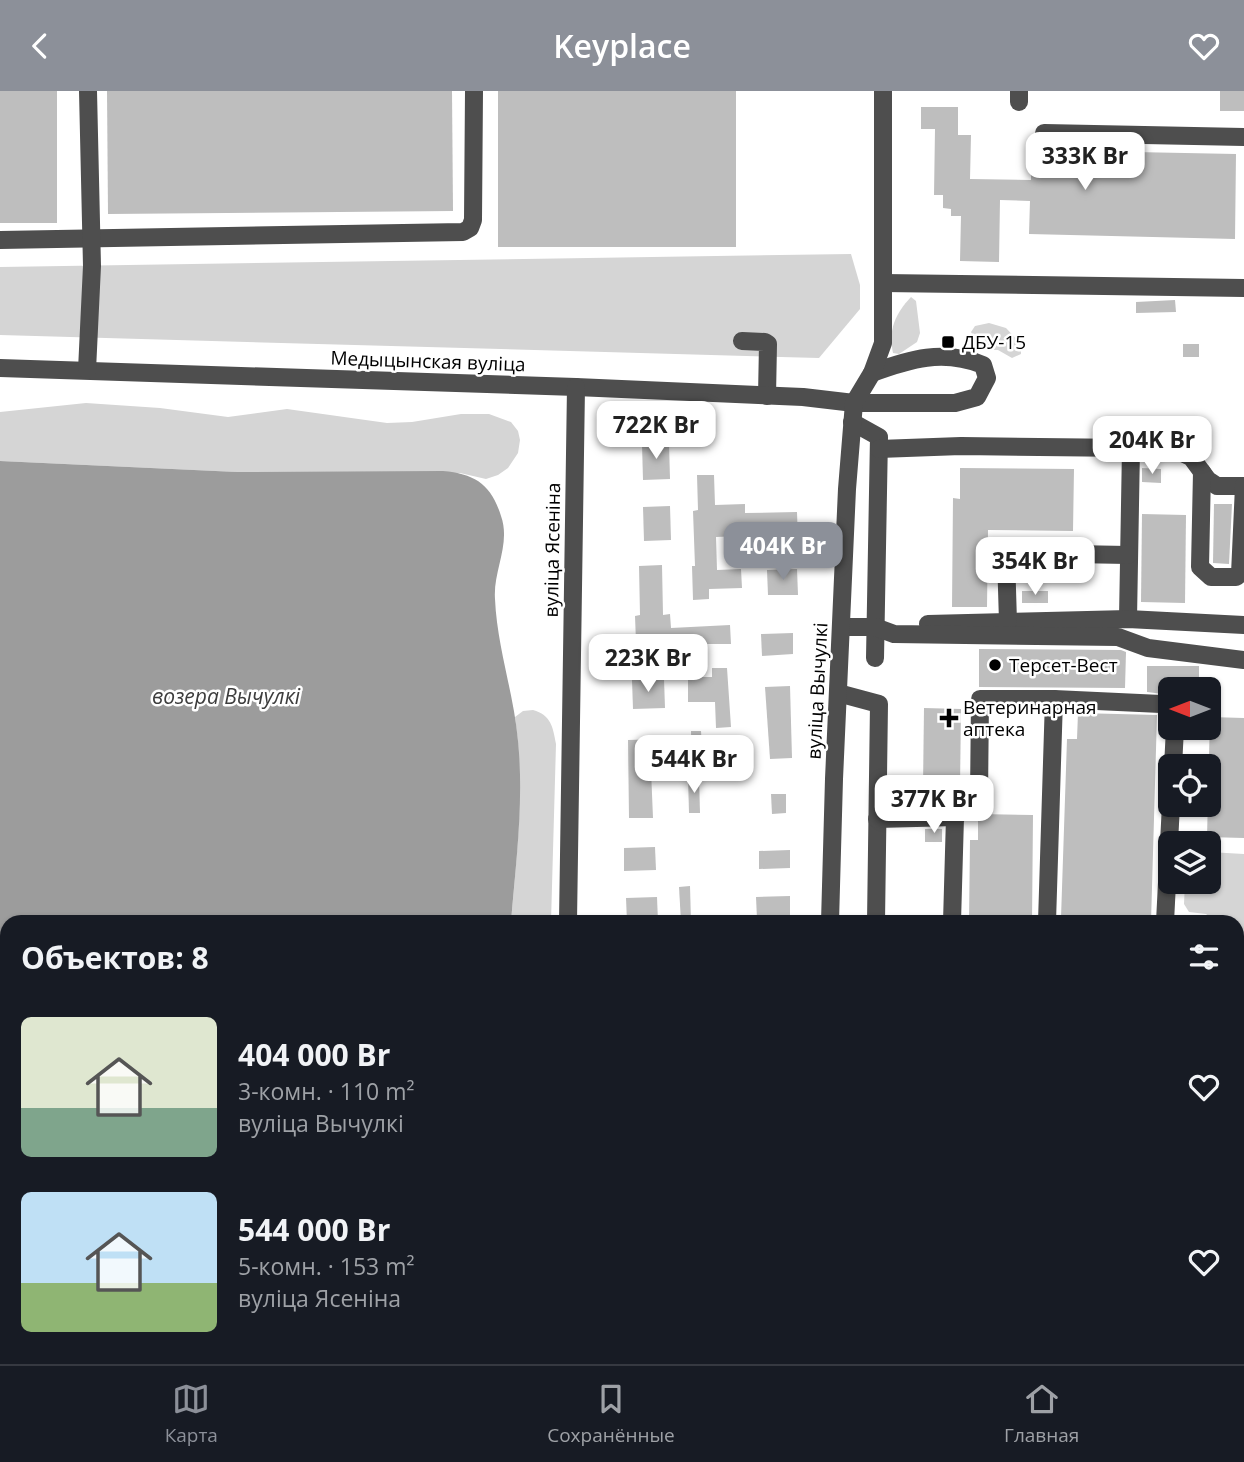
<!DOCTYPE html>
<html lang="ru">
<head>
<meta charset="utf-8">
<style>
	body { margin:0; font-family:"Open Sans",sans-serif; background:#20242c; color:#f1f3f6; height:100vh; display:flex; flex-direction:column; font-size:26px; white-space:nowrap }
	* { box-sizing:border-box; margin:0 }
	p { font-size:23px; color:#9ea1a6 }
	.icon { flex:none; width:38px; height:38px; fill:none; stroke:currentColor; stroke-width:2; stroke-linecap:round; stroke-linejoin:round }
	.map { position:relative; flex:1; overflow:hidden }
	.drawer { position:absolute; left:0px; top:824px; width:1244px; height:450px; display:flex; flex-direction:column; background:#171b24; border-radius:21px 21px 0 0; box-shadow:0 2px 5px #0004 }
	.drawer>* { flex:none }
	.needle { width:46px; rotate:270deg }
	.tools { position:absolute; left:1158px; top:586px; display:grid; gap:14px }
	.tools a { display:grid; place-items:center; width:63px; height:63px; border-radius:10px; background:#171b24; box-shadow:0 2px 5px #0004; font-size:35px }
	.price { position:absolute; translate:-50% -60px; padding:0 16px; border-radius:14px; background:#fff; color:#222; font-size:23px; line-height:46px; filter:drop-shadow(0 2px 4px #0008) }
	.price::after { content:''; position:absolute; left:50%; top:42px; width:21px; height:16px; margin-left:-10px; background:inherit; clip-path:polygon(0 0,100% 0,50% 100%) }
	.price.current { background:#8c9099; color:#fff }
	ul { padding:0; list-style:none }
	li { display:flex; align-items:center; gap:21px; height:175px; padding:0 21px }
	li span { display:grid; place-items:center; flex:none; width:196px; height:140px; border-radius:10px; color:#555 }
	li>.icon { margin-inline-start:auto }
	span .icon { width:84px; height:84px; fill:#fffc; stroke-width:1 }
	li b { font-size:30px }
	h2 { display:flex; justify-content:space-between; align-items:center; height:84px; padding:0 21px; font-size:30px }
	header { display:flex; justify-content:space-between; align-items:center; height:91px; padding:0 21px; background:#8c9099; color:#fff; font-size:32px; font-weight:600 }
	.dock { display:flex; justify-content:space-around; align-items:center; height:98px; border-top:2px solid #363941; background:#171b24; font-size:19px; color:#9ea1a6 }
	.dock a { display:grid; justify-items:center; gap:4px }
	.dock .current { color:#8c9099 }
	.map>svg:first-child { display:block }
	.green { fill:#d5d5d5 }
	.water { fill:#9c9c9c }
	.building { fill:#bebebe }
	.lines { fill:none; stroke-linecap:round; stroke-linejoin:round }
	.minor { stroke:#4e4e4e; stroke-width:18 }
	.poi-dot { fill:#000; stroke:#fff; stroke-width:2.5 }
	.labels { text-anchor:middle; stroke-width:5; stroke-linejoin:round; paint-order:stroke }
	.poi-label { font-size:19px; fill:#000; stroke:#fff; text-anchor:start }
	.street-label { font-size:19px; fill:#000; stroke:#fff }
	.water-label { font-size:21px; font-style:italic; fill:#3d3d3d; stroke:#fff }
</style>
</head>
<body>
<header><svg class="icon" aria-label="back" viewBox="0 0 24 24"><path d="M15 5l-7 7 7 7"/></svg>Keyplace<svg class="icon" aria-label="heart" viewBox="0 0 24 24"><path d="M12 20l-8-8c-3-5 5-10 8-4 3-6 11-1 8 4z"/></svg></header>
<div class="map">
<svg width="1244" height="1273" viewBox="0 0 1244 1273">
	<rect width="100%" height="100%" fill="#fff"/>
	<g class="green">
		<path d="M 851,163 L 860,194 L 860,218 L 819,267 L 0,244 L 0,176 Z"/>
		<path d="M 911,206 L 916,210 L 920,242 L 917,251 L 899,263 L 893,262 C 888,239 895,223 911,206 Z"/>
		<path d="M 989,232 L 1006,237 L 1021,253 L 1021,263 L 1012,267 L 998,259 L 981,259 L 971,241 L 975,235 Z"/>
		<path d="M 86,312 L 160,317 L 228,326 L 287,318 L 387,332 L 412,331 L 461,323 L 489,323 L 511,331 L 518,340 L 520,349 L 518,362 L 508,377 L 498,384 L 486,388 L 460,382 L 237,381 L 0,370 L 0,321 Z"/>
		<path d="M 533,619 C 551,624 553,636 556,653 L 551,831 L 511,831 C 517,763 525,694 515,626 L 523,620 Z"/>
		<path d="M 1209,761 L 1244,763 L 1244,915 L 1237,913 L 1237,831 L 1211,831 L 1211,827 L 1206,823 L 1189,821 L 1184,813 L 1185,791 L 1209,791 Z"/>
		<path d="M 1244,1035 L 1244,1086 L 1237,1085 L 1237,1037 Z"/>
	</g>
	<path class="water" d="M 0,370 L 237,381 L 443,380 C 475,383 491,393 501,425 C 511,453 493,480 495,508 C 497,556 514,603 518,650 C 524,710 516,771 511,831 L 7,831 L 7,1267 L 482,1267 L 484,1273 L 0,1273 Z"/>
	<g class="building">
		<rect x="0" y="0" width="57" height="132"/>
		<path d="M 107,0 L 452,0 L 453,120 L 108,123 Z"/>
		<rect x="498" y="0" width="238" height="156"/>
		<rect x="1220" y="0" width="24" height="20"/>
		<path d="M 921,16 L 958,16 L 958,44 L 971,44 L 970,88 L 1031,89 L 1031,59 L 1236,63 L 1235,148 L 1029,143 L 1030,110 L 1000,109 L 999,171 L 960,170 L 961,125 L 951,125 L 951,118 L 943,117 L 943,104 L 934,104 L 935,38 L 921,38 Z"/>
		<path d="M 1175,209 L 1176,221 L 1136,222 L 1136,211 Z"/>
		<rect x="1183" y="253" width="16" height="13"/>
		<path d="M 669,352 L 670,388 L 643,389 L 642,353 Z"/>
		<path d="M 960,377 L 1074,378 L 1073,440 L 988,439 L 987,516 L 952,516 L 953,407 L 960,408 Z"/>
		<path d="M 1142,377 L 1161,378 L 1161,392 L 1142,391 Z"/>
		<path d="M 697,384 L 714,384 L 715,414 L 745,413 L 745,422 L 797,421 L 798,450 L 766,451 L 766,444 L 716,446 L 717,479 L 741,478 L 742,497 L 709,498 L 709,508 L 693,509 L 692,475 L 695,475 L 693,420 L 698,419 Z"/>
		<path d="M 1214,413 L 1232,413 L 1229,473 L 1213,472 Z"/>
		<path d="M 670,415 L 671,449 L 644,450 L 643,416 Z"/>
		<path d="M 1142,423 L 1186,424 L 1185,512 L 1141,511 Z"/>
		<path d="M 662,474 L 663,524 L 670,523 L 671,537 L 730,534 L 731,553 L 706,553 L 706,561 L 691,561 L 690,550 L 636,551 L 635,525 L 640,524 L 639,475 Z"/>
		<path d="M 797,478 L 798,504 L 768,504 L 767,479 Z"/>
		<rect x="1022" y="500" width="26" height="12"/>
		<path d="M 793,542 L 793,563 L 762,565 L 761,543 Z"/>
		<path d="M 979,558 L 1121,559 L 1126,561 L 1125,597 L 979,596 Z"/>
		<path d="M 1147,575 L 1199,575 L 1199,598 L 1171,598 L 1171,604 L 1147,601 Z"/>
		<path d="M 712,577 L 727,577 L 731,636 L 716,637 L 715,611 L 688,611 L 688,586 L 712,586 Z"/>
		<path d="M 664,588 L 665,617 L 633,618 L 632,589 Z"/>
		<path d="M 790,595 L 792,667 L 770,668 L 765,596 Z"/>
		<path d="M 924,617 L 961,618 L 960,696 L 923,696 Z"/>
		<path d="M 1078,622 L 1157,624 L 1151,831 L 1072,831 L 1072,827 L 1061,827 L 1067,648 L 1077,648 Z"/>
		<path d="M 1210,626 L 1244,627 L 1244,747 L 1207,746 Z"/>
		<path d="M 691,640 L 701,640 L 703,676 L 692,676 Z"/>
		<path d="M 659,648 L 660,679 L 651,679 L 653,727 L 629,727 L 628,649 Z"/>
		<path d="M 688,686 L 699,686 L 700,722 L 689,722 Z"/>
		<path d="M 771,703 L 786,703 L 786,722 L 772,723 Z"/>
		<path d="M 978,723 L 1033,724 L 1032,831 L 969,831 L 970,749 L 978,749 Z"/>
		<rect x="925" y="738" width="17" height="13"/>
		<path d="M 655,756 L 656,779 L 624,780 L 624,757 Z"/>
		<path d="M 790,759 L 790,777 L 759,778 L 759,760 Z"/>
		<path d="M 690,795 L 691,831 L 681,831 L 679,796 Z"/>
		<path d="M 790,805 L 790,827 L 757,828 L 756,806 Z"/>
		<path d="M 657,806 L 658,831 L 627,831 L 626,807 Z"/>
	</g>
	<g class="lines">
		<g class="minor">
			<path d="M 1019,11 L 1019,0"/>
			<path d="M 1044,42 L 1244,46"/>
			<path d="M 0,149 L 463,141 L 470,137 L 473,129 L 474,0"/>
			<path d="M 883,192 L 1244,197"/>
			<path d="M 742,250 L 765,251 L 768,253 L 767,305"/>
			<path d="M 0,277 L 576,296 L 803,306 L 854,312 L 955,312 L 977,306 L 987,287 L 983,274 C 943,258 910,268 872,282"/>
			<path d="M 87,279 L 92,175 L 88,0"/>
			<path d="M 852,331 L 879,346 L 875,567"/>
			<path d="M 879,358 L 961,355 L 1131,357 L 1178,360 L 1191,366 L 1208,389 L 1217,395 L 1244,395"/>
			<path d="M 1202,381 L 1200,476 L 1211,486 L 1236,486 L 1240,483 L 1244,395"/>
			<path d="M 1128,528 L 1131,357"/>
			<path d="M 1008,531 L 1128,528 L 1244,534"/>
			<path d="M 928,533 L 1008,531 L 1006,465 L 1009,462 L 1128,464"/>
			<path d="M 841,536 L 875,536 L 894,543 L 1118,546 L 1148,557 L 1244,569"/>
			<path d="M 838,602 L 879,613 L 876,831"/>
			<path d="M 1054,608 L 1161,613 L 1171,619"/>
			<path d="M 1173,676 L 1175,637"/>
			<path d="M 955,726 L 979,706 L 980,608 L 1054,608 L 1047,831"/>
			<path d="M 877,728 L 955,726 L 952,831"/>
			<path d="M 568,831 L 576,296"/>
			<path d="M 830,831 L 834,688 L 847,398 L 854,312 L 872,282 L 883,252 L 883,0"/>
			<path d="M 1165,831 L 1171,713"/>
			<path d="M 1237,1107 L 1244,1107"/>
			<path d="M 1237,1244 L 1244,1244"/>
			<path d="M 522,1273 L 522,1267"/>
			<path d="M 815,1273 L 815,1267"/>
		</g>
	</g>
	<g class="poi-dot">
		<rect x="941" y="244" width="14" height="14" rx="3.5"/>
		<circle cx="995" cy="574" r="7"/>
		<path d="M945.5 616.5h7v7h7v7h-7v7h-7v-7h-7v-7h7z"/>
	</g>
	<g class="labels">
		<g class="poi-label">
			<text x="962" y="258">ДБУ-15</text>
			<text x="1009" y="581">Терсет-Вест</text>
			<text x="963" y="623">Ветеринарная<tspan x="963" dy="22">аптека</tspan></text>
		</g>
		<g class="street-label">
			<text transform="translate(428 270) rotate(2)" y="7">Медыцынская вуліца</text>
			<text transform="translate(552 459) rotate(-89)" y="7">вуліца Ясеніна</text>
			<text transform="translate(817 600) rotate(-87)" y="7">вуліца Вычулкі</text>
		</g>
		<g class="water-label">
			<text x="226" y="613">возера Вычулкі</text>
		</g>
	</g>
</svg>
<div class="tools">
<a><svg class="needle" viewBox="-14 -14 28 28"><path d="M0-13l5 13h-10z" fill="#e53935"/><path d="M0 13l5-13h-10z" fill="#9ea1a6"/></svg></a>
<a><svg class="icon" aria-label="locate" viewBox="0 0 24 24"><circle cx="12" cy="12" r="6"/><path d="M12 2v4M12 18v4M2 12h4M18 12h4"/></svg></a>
<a><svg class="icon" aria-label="layers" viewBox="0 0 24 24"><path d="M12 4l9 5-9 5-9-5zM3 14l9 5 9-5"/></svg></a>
</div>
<b class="price" style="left:1085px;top:101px">333K Br</b>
<b class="price" style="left:656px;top:370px">722K Br</b>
<b class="price" style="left:1152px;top:385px">204K Br</b>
<b class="price current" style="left:783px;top:491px">404K Br</b>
<b class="price" style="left:1035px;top:506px">354K Br</b>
<b class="price" style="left:648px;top:603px">223K Br</b>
<b class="price" style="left:694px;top:704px">544K Br</b>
<b class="price" style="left:934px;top:744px">377K Br</b>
<section class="drawer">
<h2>Объектов: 8<svg class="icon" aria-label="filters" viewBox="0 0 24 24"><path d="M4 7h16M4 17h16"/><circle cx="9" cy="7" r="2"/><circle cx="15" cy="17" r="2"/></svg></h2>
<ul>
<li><span style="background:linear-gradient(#dfe7d0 65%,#7fa58c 0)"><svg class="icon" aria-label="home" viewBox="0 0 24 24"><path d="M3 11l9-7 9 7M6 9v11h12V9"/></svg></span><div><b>404 000 Br</b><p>3-комн. · 110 m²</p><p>вуліца Вычулкі</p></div><svg class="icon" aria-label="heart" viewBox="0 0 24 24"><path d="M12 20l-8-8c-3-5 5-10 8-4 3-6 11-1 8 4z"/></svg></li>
<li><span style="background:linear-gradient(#bfe0f5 65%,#8fb573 0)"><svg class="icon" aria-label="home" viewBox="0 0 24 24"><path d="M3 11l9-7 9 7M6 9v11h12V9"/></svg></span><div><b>544 000 Br</b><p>5-комн. · 153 m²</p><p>вуліца Ясеніна</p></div><svg class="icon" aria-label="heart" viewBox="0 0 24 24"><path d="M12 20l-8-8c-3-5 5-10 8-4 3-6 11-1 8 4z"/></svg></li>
</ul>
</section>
</div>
<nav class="dock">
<a class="current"><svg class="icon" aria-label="map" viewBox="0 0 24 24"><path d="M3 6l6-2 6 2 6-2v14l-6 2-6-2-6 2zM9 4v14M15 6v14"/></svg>Карта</a>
<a><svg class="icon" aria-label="saved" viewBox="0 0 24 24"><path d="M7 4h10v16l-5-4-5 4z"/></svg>Сохранённые</a>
<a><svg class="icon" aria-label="home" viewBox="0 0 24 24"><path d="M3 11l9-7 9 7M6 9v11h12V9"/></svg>Главная</a>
</nav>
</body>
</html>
